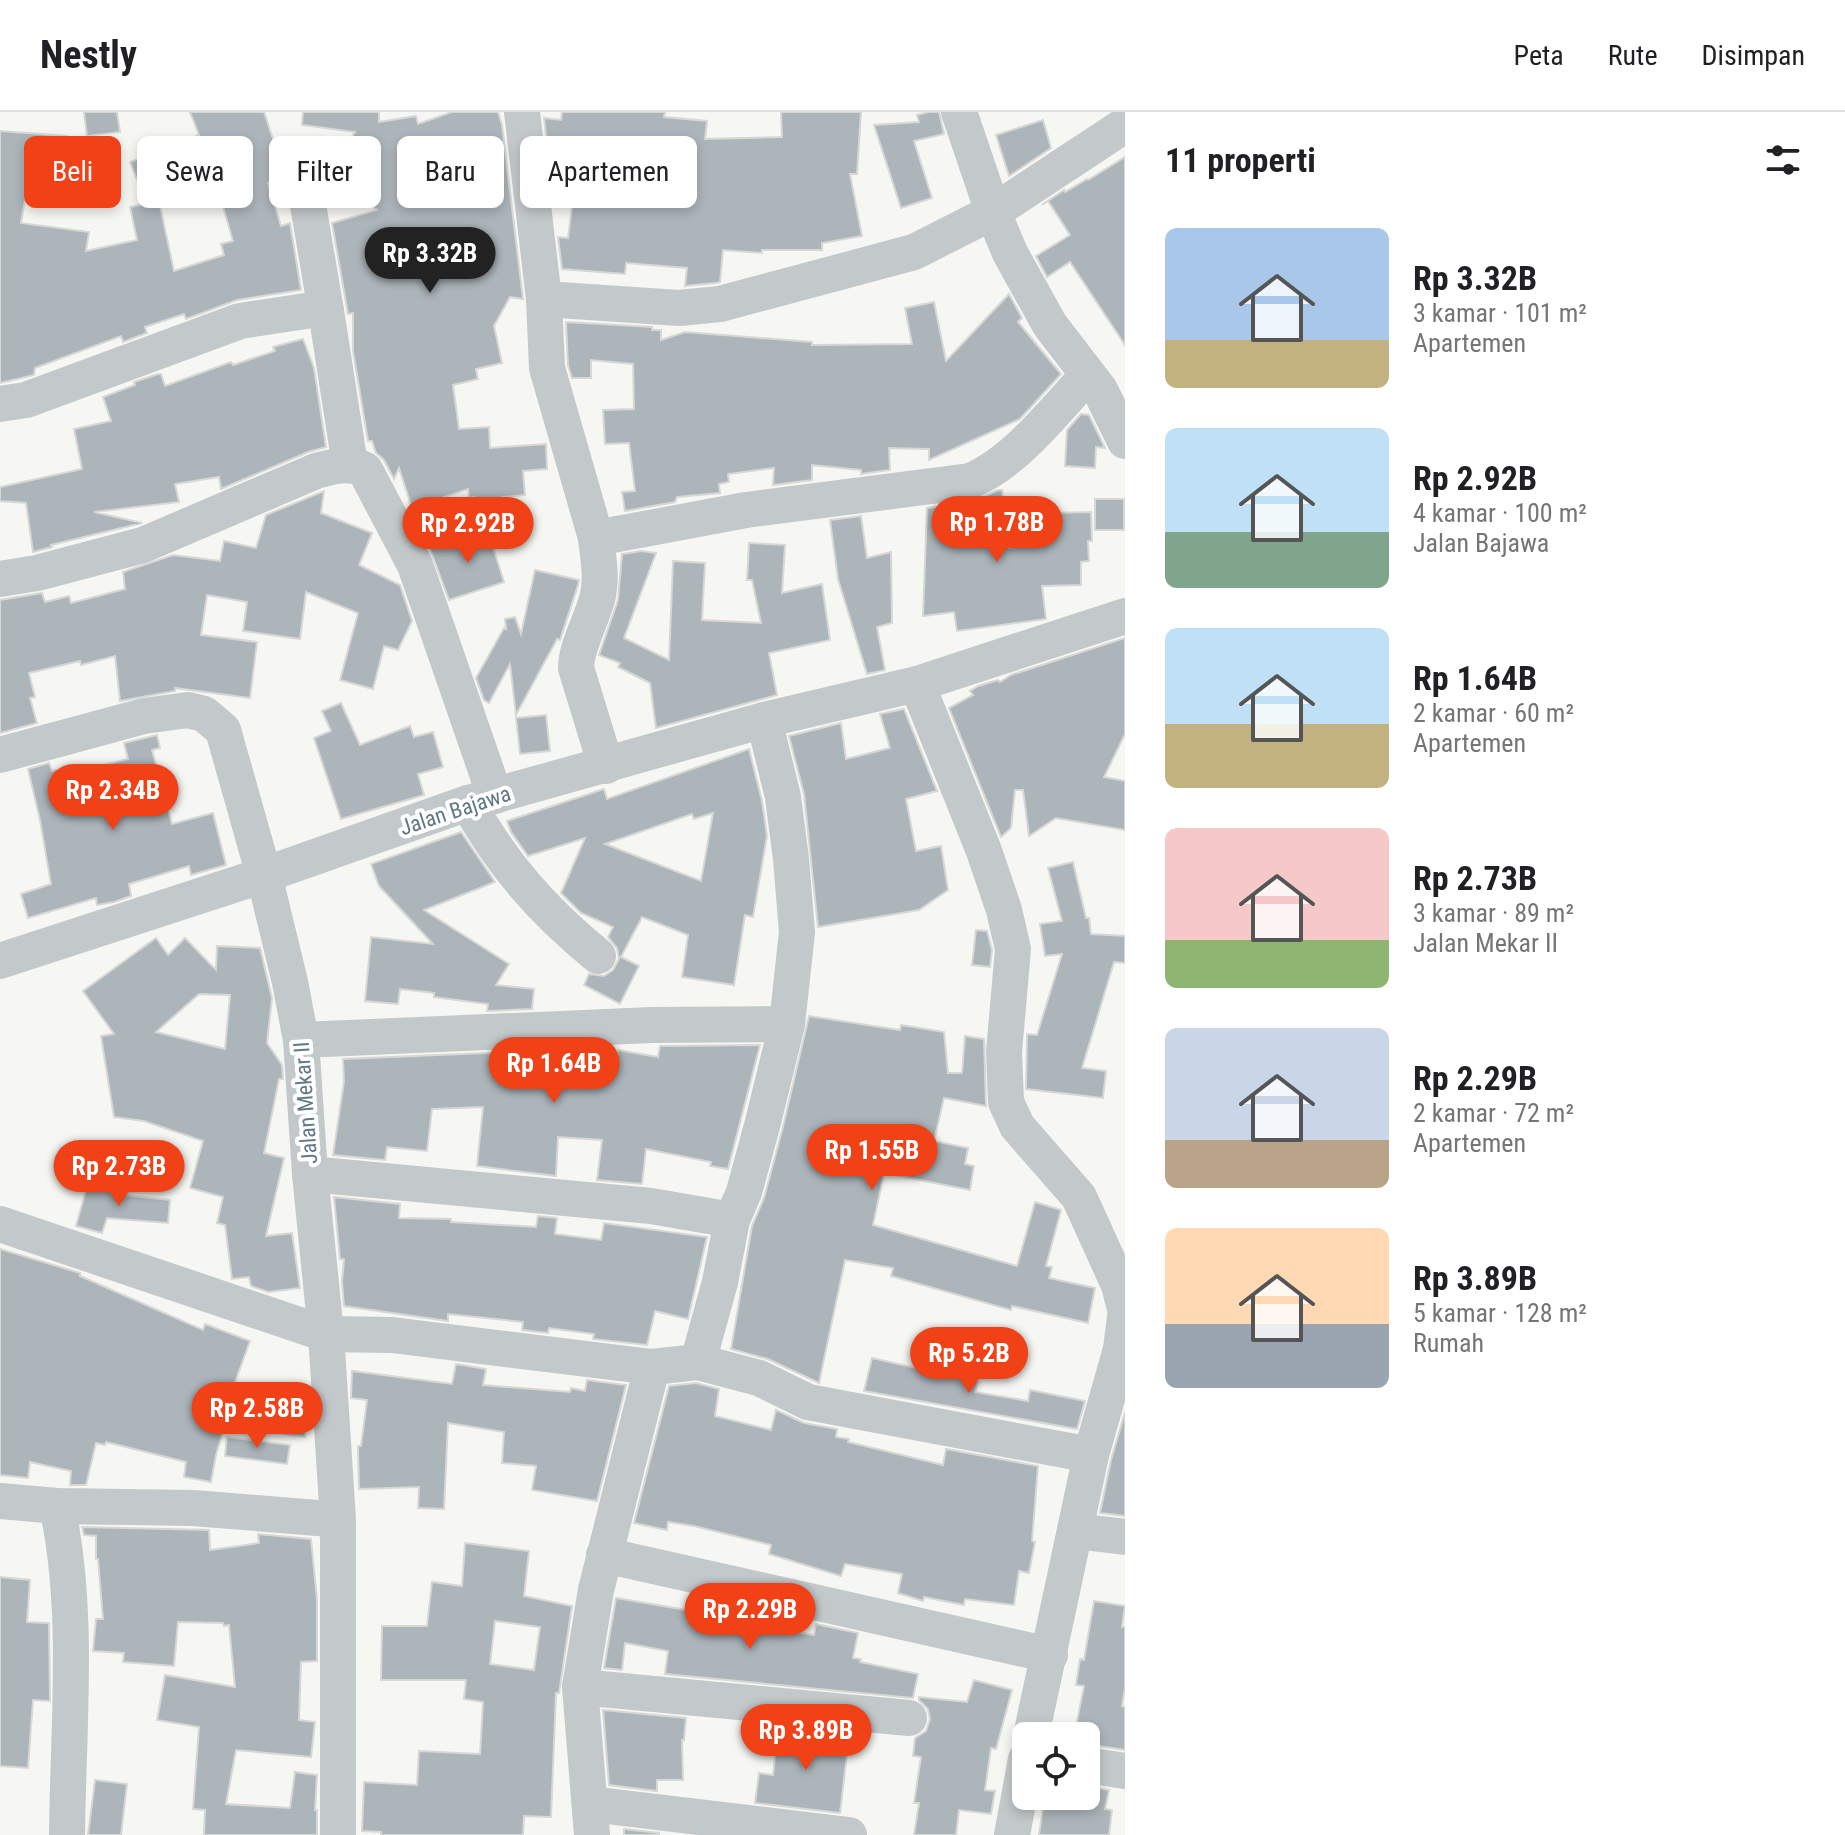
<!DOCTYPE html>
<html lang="id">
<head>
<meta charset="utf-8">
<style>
	body { margin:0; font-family:"Roboto Condensed",sans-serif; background:#f2f2f2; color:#202124; height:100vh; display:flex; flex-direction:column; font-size:30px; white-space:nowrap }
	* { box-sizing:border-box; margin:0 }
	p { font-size:26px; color:#757577 }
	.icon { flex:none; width:44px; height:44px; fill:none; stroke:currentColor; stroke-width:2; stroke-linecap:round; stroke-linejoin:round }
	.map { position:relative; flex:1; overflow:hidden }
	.side { display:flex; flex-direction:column; background:#fff; width:720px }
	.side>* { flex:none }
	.hud { position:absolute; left:24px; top:24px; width:760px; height:72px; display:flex; gap:16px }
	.fabs { position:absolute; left:1012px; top:1610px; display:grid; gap:16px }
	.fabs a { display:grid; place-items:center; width:88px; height:88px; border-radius:12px; background:#fff; box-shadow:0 4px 12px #0003; font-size:40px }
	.price { position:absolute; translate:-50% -68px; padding:0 18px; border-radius:28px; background:#f14117; color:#fff; font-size:26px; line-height:52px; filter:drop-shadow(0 2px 4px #0008) }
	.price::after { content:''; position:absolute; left:50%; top:48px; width:24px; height:18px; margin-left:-12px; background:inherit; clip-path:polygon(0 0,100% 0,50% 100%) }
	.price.current { background:#222; color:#fff }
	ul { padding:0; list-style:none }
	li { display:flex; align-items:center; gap:24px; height:200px; padding:0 40px }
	li span { display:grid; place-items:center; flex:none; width:224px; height:160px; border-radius:12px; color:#555 }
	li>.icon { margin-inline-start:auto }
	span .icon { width:96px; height:96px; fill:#fffc; stroke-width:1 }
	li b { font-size:34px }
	h2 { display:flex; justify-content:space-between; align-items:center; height:96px; padding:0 40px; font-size:34px }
	.tag { padding:0 28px; border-radius:12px; background:#fff; box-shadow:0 4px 12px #0003; font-size:28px; line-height:72px }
	.tag.current { background:#f14117; color:#fff }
	header { display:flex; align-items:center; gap:48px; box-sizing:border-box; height:112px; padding:0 40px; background:#fff; border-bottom:2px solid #e0e0e0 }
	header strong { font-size:38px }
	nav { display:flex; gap:44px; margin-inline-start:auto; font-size:28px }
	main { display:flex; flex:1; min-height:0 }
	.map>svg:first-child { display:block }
	.building { fill:#acb5ba; stroke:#d7d7d5; stroke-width:2; fill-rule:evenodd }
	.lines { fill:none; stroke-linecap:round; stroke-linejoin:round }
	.minor { stroke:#c3c8cb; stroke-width:36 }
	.labels { text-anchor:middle; stroke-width:8; stroke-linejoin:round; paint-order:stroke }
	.street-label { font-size:22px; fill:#627886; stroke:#fff }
</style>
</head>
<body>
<header>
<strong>Nestly</strong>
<nav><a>Peta</a><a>Rute</a><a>Disimpan</a></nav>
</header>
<main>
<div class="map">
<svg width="1125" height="1723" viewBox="0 0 1125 1723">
	<rect width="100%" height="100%" fill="#f6f6f2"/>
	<g class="building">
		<path d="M 84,0 L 117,0 L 120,20 L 87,24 Z"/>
		<path d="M 190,0 L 264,0 L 286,66 L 268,71 L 281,114 L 290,111 L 301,178 L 237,188 L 186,207 L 184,202 L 145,215 L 147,221 L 123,230 L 121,224 L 35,256 L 34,263 L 0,271 L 0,19 L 67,24 L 64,62 L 30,59 L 21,111 L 89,120 L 86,139 L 137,128 L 130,95 L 159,89 L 174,159 L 224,143 L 221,132 L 233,129 L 210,50 L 141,78 L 130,50 L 199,23 Z"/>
		<path d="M 303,0 L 379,0 L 379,10 L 416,4 L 418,12 L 452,0 L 498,0 L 502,13 L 523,187 L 510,185 L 494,214 L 502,251 L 476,257 L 478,267 L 453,273 L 459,317 L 489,315 L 490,336 L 546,332 L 547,357 L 523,359 L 525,383 L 502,385 L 504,415 L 476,417 L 474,385 L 469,386 L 468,377 L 412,396 L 399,356 L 394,367 L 384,348 L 376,341 L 372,329 L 368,329 L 353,239 L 353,201 L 348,202 L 332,111 L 377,98 L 333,68 L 335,51 L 355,20 L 302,13 Z"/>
		<path d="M 562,0 L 665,0 L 664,5 L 707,9 L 705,27 L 782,25 L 781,0 L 861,0 L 857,62 L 850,62 L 862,124 L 822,131 L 822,138 L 762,138 L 762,141 L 723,138 L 720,170 L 716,171 L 685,174 L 687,156 L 626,151 L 625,162 L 562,157 L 558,125 L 568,126 L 575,70 L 551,67 L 544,6 L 561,8 Z"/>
		<path d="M 929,0 L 939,0 L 944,22 L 914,29 L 932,86 L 901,96 L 874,13 L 919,10 L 917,3 Z"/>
		<path d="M 1043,8 L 1051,36 L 1009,64 L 996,23 Z"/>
		<path d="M 1125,45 L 1125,233 L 1070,150 L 1047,165 L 1036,144 L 1070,123 L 1048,89 L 1042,93 L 1064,78 L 1065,80 L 1087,67 L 1088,68 Z"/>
		<path d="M 1009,182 L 1022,206 L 1018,210 L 1061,262 L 1020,307 L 929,348 L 929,337 L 889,336 L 890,358 L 861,362 L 861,358 L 812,353 L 812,368 L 773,373 L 774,356 L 728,362 L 729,370 L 719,372 L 720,381 L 677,385 L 675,390 L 625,399 L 622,380 L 635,379 L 629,331 L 605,332 L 603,298 L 634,297 L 633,252 L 591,248 L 591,266 L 572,266 L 568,253 L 566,210 L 652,215 L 652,218 L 661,218 L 661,228 L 685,220 L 812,230 L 812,233 L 912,232 L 905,196 L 934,190 L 946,249 Z"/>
		<path d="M 303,227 L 314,256 L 326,335 L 308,340 L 221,377 L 219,365 L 175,372 L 179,390 L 94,400 L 142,411 L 51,433 L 52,435 L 33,440 L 26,391 L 0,389 L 0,375 L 82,357 L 74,317 L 111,309 L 103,285 L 135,273 L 134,270 L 158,262 L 161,262 L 165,274 L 231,250 L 233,253 L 275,239 L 273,235 Z"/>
		<path d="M 1081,302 L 1089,303 L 1105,336 L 1096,335 L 1095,356 L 1065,354 L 1067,318 Z"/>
		<path d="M 998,378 L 1002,378 L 1009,436 L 1050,427 L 1050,401 L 1091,400 L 1092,429 L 1088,429 L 1089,449 L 1081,450 L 1081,473 L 1042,474 L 1046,507 L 957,519 L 954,500 L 923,504 L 927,396 L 973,390 Z"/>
		<path d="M 324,379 L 321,401 L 372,421 L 359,453 L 400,473 L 412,509 L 398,538 L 384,534 L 373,577 L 340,568 L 358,501 L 306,480 L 300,527 L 243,519 L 247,490 L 207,483 L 201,523 L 257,530 L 250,586 L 175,576 L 175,579 L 120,589 L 115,544 L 81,553 L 80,549 L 29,561 L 35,585 L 30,586 L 37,611 L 0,621 L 0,488 L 42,481 L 45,490 L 69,484 L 71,491 L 125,477 L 123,460 L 173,443 L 220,449 L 224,429 L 256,436 L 266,403 Z"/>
		<rect x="1095" y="387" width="29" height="31"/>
		<path d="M 861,404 L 867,446 L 891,440 L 892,511 L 877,515 L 885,558 L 867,562 L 838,467 L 830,408 Z"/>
		<path d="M 488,419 L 504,470 L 449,488 L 430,437 Z"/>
		<path d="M 749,431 L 785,433 L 782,481 L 822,472 L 830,528 L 769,541 L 777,583 L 656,616 L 650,571 L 618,555 L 620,551 L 599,543 L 618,488 L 622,442 L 641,439 L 656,441 L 624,526 L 669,548 L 673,449 L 705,451 L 702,508 L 761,511 L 752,468 L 747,468 Z"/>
		<path d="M 535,458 L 579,468 L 578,473 L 560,528 L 557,527 L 516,603 L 510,552 L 489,591 L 484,588 L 476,566 L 504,516 L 506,517 L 505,507 L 515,505 L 521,522 Z"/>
		<path d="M 1125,526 L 1125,622 L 1104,665 L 1125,669 L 1125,718 L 1056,706 L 1029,724 L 1023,678 L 1015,678 L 1011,716 L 1001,725 L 949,596 L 973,583 L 970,579 L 978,574 L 998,568 L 1000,570 L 1011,563 Z"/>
		<path d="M 341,591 L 360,633 L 410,614 L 414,625 L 433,620 L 443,655 L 418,662 L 424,683 L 341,707 L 314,626 L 331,619 L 322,599 Z"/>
		<path d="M 904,597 L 937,679 L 906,687 L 916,739 L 941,734 L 948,778 L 919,798 L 818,815 L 804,682 L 789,624 L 841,611 L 846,647 L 890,636 L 880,602 Z"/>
		<path d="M 546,603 L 550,639 L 520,642 L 516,606 Z"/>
		<path d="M 157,623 L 160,636 L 152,638 L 172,712 L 213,701 L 226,753 L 191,763 L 189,754 L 129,772 L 131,784 L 114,790 L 97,793 L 96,786 L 28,806 L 21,782 L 51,772 L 40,708 L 28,657 L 49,651 L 52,659 L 56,658 L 58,664 L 128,647 L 124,631 Z"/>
		<path d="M 749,637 L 762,689 L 767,724 L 753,805 L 745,803 L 734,873 L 682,865 L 688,823 L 642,805 L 621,845 L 639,854 L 620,892 L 584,873 L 589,862 L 604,864 L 613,858 L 619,847 L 617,836 L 608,825 L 613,815 L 581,801 L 561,781 L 585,726 L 528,744 L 511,720 L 507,709 L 604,677 L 607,687 ZM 713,701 L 701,769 L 605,732 L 692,702 L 694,707 Z"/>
		<path d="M 461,720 L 495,770 L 424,798 L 509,852 L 496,873 L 534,877 L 532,897 L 487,899 L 488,892 L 434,885 L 434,881 L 400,877 L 398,892 L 365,889 L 371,825 L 433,832 L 379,774 L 371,752 Z"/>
		<path d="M 1073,750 L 1086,806 L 1089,806 L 1091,822 L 1125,824 L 1125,851 L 1114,850 L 1082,956 L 1106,959 L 1103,986 L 1026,977 L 1027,922 L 1037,923 L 1062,842 L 1045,844 L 1040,812 L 1062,809 L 1048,756 Z"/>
		<path d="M 976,818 L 987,819 L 992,838 L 990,855 L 972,853 Z"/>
		<path d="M 156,826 L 168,843 L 185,826 L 216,858 L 217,834 L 260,836 L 272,886 L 267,931 L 282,953 L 283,967 L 279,967 L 264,1041 L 284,1046 L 266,1124 L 292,1121 L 300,1176 L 268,1180 L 251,1174 L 249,1165 L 232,1167 L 225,1113 L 217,1111 L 223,1085 L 190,1076 L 203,1029 L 144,1009 L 114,1005 L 101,924 L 114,922 L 83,879 ZM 199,882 L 230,883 L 225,937 L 156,920 Z"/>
		<path d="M 809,904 L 900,918 L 901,913 L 944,920 L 948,961 L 962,961 L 965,924 L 984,927 L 986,994 L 944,986 L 934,1029 L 968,1036 L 965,1052 L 974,1054 L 970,1078 L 884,1061 L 873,1113 L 1017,1154 L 1035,1090 L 1061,1098 L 1046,1154 L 1052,1155 L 1049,1166 L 1095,1176 L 1088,1211 L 1012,1194 L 1011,1198 L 891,1164 L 893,1156 L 845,1148 L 819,1271 L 768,1247 L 731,1237 L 752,1114 L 764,1086 L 783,1015 Z"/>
		<path d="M 760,933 L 728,1057 L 710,1054 L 711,1050 L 646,1037 L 642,1072 L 597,1068 L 602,1028 L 558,1025 L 556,1064 L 477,1054 L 483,995 L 432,997 L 427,1039 L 387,1035 L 385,1048 L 333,1043 L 344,970 L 343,947 L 535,939 L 535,948 L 617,944 L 618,938 L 658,945 L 660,934 Z"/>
		<path d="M 88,1071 L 115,1078 L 113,1082 L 170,1088 L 168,1111 L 107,1106 L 102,1121 L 76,1114 Z"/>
		<path d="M 334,1085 L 400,1092 L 399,1106 L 451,1107 L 451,1110 L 536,1115 L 538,1104 L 557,1106 L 555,1122 L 601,1128 L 604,1111 L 707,1125 L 688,1207 L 655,1199 L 647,1233 L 593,1227 L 594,1222 L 549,1216 L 548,1221 L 522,1218 L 523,1210 L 448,1202 L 448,1209 L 344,1194 L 342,1170 L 344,1147 L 340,1147 Z"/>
		<path d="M 0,1137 L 80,1161 L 80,1164 L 203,1218 L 205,1212 L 250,1229 L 226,1295 L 230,1296 L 216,1343 L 211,1370 L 184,1365 L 186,1350 L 106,1330 L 105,1333 L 96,1331 L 86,1373 L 70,1373 L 71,1359 L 30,1350 L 28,1366 L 0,1363 Z"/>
		<path d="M 872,1246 L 978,1270 L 975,1280 L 1028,1289 L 1030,1278 L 1085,1289 L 1077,1317 L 864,1279 Z"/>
		<path d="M 456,1252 L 486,1257 L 483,1273 L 570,1280 L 571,1276 L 585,1279 L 587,1268 L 626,1273 L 597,1389 L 532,1378 L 536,1354 L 502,1351 L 504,1320 L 448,1311 L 444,1397 L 418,1396 L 419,1375 L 359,1377 L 358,1334 L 361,1334 L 367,1288 L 351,1286 L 352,1259 L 452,1272 Z"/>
		<path d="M 696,1271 L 719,1277 L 715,1304 L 771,1318 L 776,1298 L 804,1311 L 837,1317 L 836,1325 L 849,1327 L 848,1330 L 943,1353 L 946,1337 L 1038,1354 L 1032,1429 L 1035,1430 L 1029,1461 L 1019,1459 L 1014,1493 L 965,1487 L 964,1493 L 924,1485 L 923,1489 L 898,1481 L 902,1462 L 845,1452 L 841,1464 L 769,1442 L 771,1433 L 694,1414 L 668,1410 L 667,1418 L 634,1411 L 669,1274 Z"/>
		<path d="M 1125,1300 L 1125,1404 L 1100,1401 L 1111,1348 Z"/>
		<path d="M 280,1302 L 307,1305 L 305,1325 L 278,1321 Z"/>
		<path d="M 227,1325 L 290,1333 L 287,1352 L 225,1344 Z"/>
		<path d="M 82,1415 L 209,1418 L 210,1438 L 259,1431 L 258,1422 L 311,1427 L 317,1488 L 317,1549 L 301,1550 L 299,1608 L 315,1610 L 311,1645 L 236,1638 L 226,1692 L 290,1696 L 295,1660 L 317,1663 L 315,1698 L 317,1698 L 317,1723 L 204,1723 L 205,1698 L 193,1697 L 199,1615 L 157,1608 L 165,1563 L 235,1575 L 229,1513 L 224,1514 L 223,1511 L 178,1510 L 174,1554 L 123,1550 L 124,1541 L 93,1539 L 96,1507 L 103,1507 L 98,1447 L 96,1447 L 96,1424 L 84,1423 Z"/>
		<path d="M 465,1431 L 529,1439 L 524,1484 L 572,1494 L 559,1581 L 556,1581 L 551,1705 L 524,1704 L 523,1723 L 381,1723 L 381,1720 L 362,1719 L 364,1670 L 417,1673 L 419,1639 L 480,1642 L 483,1590 L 464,1587 L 466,1568 L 381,1568 L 382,1514 L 427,1514 L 432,1470 L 462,1474 ZM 495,1509 L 540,1515 L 534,1558 L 490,1552 Z"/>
		<path d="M 0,1465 L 30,1468 L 27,1510 L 49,1511 L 50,1589 L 33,1588 L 28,1656 L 0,1654 Z"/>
		<path d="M 616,1486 L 687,1498 L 688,1495 L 711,1499 L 710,1504 L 725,1506 L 725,1509 L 814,1523 L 816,1512 L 858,1521 L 853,1546 L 861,1547 L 860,1550 L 918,1562 L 913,1586 L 665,1562 L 668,1539 L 625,1531 L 622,1558 L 604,1556 Z"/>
		<path d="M 1094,1489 L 1125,1494 L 1122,1515 L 1125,1515 L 1125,1576 L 1122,1594 L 1125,1595 L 1125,1638 L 1086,1632 L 1086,1624 L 1074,1624 L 1084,1574 L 1076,1573 L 1080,1547 L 1084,1548 Z"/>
		<path d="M 974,1568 L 1012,1578 L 996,1637 L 991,1636 L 985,1678 L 995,1679 L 991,1702 L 959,1698 L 956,1723 L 914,1723 L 919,1691 L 914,1691 L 921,1645 L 913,1644 L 915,1626 L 926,1619 L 930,1607 L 928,1597 L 919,1588 L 919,1585 L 967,1590 Z"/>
		<path d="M 603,1598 L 686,1606 L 684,1628 L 682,1628 L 683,1668 L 657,1668 L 657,1679 L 609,1673 Z"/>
		<path d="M 778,1615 L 849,1625 L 840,1701 L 755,1691 L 759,1661 L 773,1663 Z"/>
		<path d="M 95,1668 L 127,1672 L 121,1723 L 88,1723 Z"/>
		<path d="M 1086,1674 L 1109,1678 L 1105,1697 L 1112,1698 L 1109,1723 L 1039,1723 L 1044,1688 L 1086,1694 Z"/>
		<path d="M 624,1717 L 659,1721 L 659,1723 L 624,1723 Z"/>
	</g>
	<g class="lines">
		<g class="minor">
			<path d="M 522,0 L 544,187 L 547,256 L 596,426 L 746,398 L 970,369 C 1015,351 1055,298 1088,263"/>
			<path d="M 959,0 L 993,100 L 1010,141 L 1050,213 L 1100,278 L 1125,329"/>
			<path d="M 307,87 L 326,199"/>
			<path d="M 544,187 L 679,196 L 720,192 L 914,140 L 993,100 L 1125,13"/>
			<path d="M 0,292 L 26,288 L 240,209 L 312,198 L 326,199 L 350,353"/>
			<path d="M 596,426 C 598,445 602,464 598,483 C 593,506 576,534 576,556 L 606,654"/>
			<path d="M 0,467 L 37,461 L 143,433 L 316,359 C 332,355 349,349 365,358 L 415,453 L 495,684"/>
			<path d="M 917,572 L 984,739 L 1004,798 L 1013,837 L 1004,940 L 1006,990 L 1017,1014 L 1079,1085 L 1119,1173 L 1125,1197"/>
			<path d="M 0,643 L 144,604 L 188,598 L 204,602 L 223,618 L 264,763 L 290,870 L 301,928 L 310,1062 L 326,1222 L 338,1408 L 338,1723"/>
			<path d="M 468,691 C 503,754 543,799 598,844"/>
			<path d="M 0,849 L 264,763 L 468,691 L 764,608 L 917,572 L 1125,504"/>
			<path d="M 301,928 L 652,913 L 787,912"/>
			<path d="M 310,1062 L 651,1094 L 732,1108"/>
			<path d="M 0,1112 L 326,1222 L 392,1223 L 652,1255 L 698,1250 L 759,1266 L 808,1290 L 1091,1343"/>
			<path d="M 698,1250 L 720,1170 L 732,1108 L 744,1080 L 763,1010 L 787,912 L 797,820 L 791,747 L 783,685 L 764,608"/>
			<path d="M 0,1389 L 57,1394 L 193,1396 L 330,1407"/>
			<path d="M 57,1394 C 80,1499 68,1616 67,1723"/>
			<path d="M 1075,1419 L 1125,1425"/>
			<path d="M 604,1443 L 1050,1543"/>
			<path d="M 580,1575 L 909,1606"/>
			<path d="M 1031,1624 L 1091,1343 L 1121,1237 L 1125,1205"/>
			<path d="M 1086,1653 L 1125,1659"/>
			<path d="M 590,1692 L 849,1723"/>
			<path d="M 592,1723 L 580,1575 L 596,1478 L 652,1255"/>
			<path d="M 1012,1723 L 1026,1647"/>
		</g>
	</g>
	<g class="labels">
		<g class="street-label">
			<text transform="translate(455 698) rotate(-18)" y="8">Jalan Bajawa</text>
			<text transform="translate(305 991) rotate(-94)" y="8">Jalan Mekar II</text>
		</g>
	</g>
</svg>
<div class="fabs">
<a><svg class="icon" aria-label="locate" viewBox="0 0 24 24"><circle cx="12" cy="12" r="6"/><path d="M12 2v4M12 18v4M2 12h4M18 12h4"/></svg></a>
</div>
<b class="price current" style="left:430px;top:183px">Rp 3.32B</b>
<b class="price" style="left:997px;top:452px">Rp 1.78B</b>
<b class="price" style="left:468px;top:453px">Rp 2.92B</b>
<b class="price" style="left:113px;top:720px">Rp 2.34B</b>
<b class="price" style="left:554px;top:993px">Rp 1.64B</b>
<b class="price" style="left:872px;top:1080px">Rp 1.55B</b>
<b class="price" style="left:119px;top:1096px">Rp 2.73B</b>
<b class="price" style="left:969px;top:1283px">Rp 5.2B</b>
<b class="price" style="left:257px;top:1338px">Rp 2.58B</b>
<b class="price" style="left:750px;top:1539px">Rp 2.29B</b>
<b class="price" style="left:806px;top:1660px">Rp 3.89B</b>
<div class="hud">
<a class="tag current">Beli</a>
<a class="tag">Sewa</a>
<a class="tag">Filter</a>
<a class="tag">Baru</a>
<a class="tag">Apartemen</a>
</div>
</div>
<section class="side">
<h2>11 properti<svg class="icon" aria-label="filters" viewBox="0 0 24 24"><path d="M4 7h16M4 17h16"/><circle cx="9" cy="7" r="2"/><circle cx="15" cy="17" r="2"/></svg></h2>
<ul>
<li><span style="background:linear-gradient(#a9c7e8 70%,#c2b280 0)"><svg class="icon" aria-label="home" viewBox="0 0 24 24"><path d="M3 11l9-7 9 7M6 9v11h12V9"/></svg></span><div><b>Rp 3.32B</b><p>3 kamar · 101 m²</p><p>Apartemen</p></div></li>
<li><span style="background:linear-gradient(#bfe0f5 65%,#7fa58c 0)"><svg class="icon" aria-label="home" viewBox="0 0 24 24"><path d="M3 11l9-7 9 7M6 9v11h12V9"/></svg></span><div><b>Rp 2.92B</b><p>4 kamar · 100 m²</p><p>Jalan Bajawa</p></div></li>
<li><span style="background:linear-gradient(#bfe0f5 60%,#c2b280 0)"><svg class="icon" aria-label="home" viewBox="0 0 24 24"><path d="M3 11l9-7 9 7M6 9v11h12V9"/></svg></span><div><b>Rp 1.64B</b><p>2 kamar · 60 m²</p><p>Apartemen</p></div></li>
<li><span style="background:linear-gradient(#f6c9c9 70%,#8fb573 0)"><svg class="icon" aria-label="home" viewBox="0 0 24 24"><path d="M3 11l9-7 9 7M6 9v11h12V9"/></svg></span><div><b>Rp 2.73B</b><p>3 kamar · 89 m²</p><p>Jalan Mekar II</p></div></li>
<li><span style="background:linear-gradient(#c9d6e8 70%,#b9a48a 0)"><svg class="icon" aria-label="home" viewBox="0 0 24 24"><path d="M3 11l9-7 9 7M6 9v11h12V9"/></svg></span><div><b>Rp 2.29B</b><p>2 kamar · 72 m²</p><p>Apartemen</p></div></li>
<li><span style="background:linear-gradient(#ffd9b3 60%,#9aa5b1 0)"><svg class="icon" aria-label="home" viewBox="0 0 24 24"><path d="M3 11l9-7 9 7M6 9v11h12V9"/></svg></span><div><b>Rp 3.89B</b><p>5 kamar · 128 m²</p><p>Rumah</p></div></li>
</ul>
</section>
</main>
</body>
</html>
